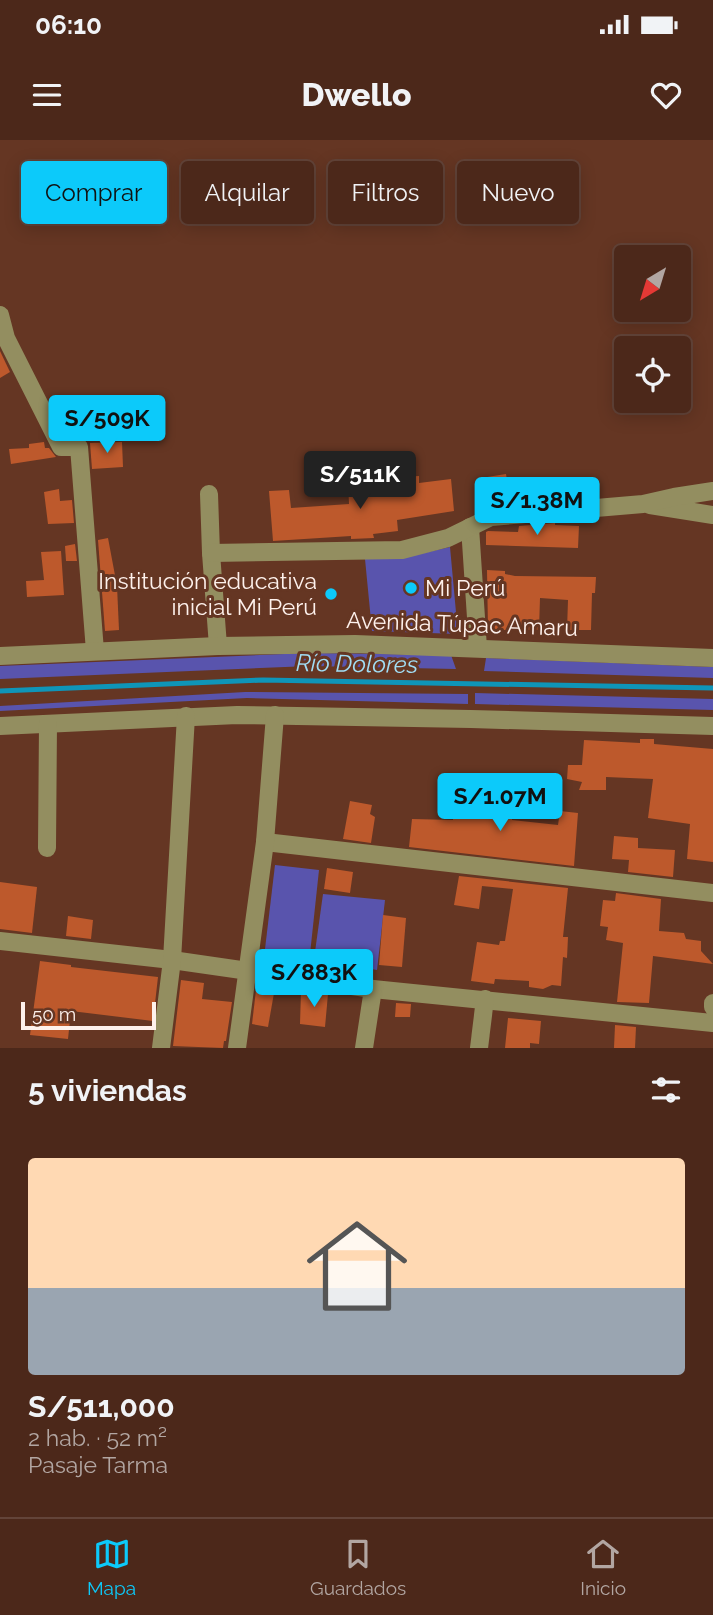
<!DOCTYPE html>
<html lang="es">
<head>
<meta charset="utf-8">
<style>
	body { margin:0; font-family:Raleway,sans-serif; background:#533023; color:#f1f3f6; height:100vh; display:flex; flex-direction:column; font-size:26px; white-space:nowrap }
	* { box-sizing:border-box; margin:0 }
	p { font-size:23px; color:#b2a6a2 }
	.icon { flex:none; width:38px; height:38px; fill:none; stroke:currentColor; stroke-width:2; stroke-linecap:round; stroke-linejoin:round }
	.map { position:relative; height:908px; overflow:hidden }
	.sheet { display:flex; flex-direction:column; background:#4c281a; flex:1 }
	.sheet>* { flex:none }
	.banner { position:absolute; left:21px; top:21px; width:672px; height:63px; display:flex; gap:14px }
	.needle { width:46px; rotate:218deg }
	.buttons { position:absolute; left:614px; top:105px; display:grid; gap:14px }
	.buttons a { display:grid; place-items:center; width:77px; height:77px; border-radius:7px; background:#4c281a; box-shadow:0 4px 18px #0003,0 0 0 2px #634439; font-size:35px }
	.scale { position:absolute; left:21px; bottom:18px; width:135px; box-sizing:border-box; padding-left:7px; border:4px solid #fef1ec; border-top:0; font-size:19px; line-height:24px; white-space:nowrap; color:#fef1ec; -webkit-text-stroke:5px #653623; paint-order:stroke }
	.price { position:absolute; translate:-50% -60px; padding:0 16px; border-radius:7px; background:#0ccafa; color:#111; font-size:23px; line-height:46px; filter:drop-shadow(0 2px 4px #0008) }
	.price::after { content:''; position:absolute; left:50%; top:42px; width:21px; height:16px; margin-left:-10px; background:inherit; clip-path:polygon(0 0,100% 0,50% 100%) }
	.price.on { background:#222; color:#fff }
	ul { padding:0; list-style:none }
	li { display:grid; align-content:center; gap:14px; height:371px; padding:0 28px }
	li+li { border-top:2px solid #634439 }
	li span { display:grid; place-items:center; height:217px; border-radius:7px; color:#555 }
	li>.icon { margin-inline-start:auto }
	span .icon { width:126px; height:126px; fill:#fffc; stroke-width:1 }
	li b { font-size:30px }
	h2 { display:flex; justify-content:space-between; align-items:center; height:84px; padding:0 28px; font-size:30px }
	.chip { padding:0 24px; border-radius:7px; background:#4c281a; box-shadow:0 4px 18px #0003,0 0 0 2px #634439; font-size:24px; line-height:63px }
	.chip.on { background:#0ccafa; color:#111 }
	.status { display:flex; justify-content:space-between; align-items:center; height:49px; padding:0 35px; background:#4c281a; direction:ltr }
	.status svg { height:19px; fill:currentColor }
	header { display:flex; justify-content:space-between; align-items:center; height:91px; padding:0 28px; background:#4c281a; font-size:32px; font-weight:800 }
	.menu { display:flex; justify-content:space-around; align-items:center; height:98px; border-top:2px solid #634439; background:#4c281a; font-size:19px; color:#b2a6a2 }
	.menu a { display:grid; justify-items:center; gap:4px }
	.menu .on { color:#0ccafa }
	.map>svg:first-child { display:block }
	.green { fill:#5954ad }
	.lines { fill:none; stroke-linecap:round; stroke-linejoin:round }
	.stream { stroke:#0f95b8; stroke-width:5 }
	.building { fill:#bd592c }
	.minor { stroke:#938e60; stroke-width:18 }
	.poi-dot { fill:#0ccafa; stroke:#653623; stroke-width:2.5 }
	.labels { text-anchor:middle; stroke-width:6; stroke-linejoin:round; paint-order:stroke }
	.poi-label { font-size:23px; fill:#fef1ec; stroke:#653623; text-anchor:end }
	.street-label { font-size:23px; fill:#fef1ec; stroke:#653623 }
	.water-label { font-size:24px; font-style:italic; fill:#a1ddf4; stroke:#653623 }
</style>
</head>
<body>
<div class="status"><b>06:10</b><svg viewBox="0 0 49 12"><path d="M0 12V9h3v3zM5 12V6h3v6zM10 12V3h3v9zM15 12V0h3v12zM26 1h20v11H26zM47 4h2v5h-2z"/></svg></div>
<header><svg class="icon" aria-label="menu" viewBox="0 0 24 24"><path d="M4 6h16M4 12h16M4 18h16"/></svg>Dwello<svg class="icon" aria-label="heart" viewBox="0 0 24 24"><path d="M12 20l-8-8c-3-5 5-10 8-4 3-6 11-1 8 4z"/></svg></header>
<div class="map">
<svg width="713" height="908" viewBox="0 0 713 908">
	<rect width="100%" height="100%" fill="#653623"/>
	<g class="green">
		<path d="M 450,407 L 458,494 L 372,491 L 365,419 L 406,417 Z"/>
		<path d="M 309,513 L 451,515 L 456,529 L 310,526 L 0,539 L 0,526 Z"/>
		<path d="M 486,518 L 713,527 L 713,538 L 484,531 Z"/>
		<path d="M 245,552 L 468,554 L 468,564 L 247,558 L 0,571 L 0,566 Z"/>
		<path d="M 475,553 L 713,559 L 713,570 L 475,564 Z"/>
		<path d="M 275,725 L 319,730 L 310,814 L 265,809 Z"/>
		<path d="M 323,754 L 385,760 L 377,830 L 314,819 Z"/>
	</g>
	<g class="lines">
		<path class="stream" d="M 0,551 L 263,540 L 713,548"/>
	</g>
	<g class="building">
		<path d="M 0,211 L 10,232 L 0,238 Z"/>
		<path d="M 44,302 L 45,308 L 49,308 L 56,317 L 11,324 L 9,309 L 29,308 L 29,304 Z"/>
		<path d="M 122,302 L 123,327 L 92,329 L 90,303 Z"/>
		<path d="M 506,334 L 508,346 L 551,343 L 553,360 L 519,363 L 519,361 L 486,366 L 481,338 Z"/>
		<path d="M 419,336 L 419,343 L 451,339 L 454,371 L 397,380 L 398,391 L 373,394 L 374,398 L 351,399 L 351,396 L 273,401 L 269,351 L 289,350 L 291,368 L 349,364 L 348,343 L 371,342 L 371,354 L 401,351 L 399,337 Z"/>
		<path d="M 59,349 L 60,361 L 72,360 L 74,383 L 48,384 L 44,352 Z"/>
		<path d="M 555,383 L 555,385 L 579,386 L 578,408 L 486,405 L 486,392 L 488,391 L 518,392 L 519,386 Z"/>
		<path d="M 108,398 L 117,446 L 119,490 L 105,491 L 98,400 Z"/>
		<path d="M 75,404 L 77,421 L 66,421 L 65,406 Z"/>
		<path d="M 61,411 L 64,455 L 27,457 L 26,441 L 44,440 L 41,412 Z"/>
		<path d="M 487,430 L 505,431 L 505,434 L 515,436 L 596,437 L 595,453 L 592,453 L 591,490 L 567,490 L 568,460 L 540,458 L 539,490 L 488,490 Z"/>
		<path d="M 640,599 L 654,599 L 654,604 L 713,609 L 713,722 L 687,719 L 690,684 L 648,678 L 653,639 L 606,637 L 606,650 L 579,650 L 582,642 L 567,639 L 568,625 L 582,625 L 584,600 L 640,603 Z"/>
		<path d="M 488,638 L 512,640 L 508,675 L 512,675 L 512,680 L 558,685 L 560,671 L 578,673 L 574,726 L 409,707 L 412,679 L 453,680 L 453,674 L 484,678 Z"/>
		<path d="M 350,661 L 372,665 L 370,674 L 375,677 L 371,703 L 343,699 Z"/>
		<path d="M 614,696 L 638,698 L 638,708 L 675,710 L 673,737 L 628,732 L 629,720 L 612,719 Z"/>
		<path d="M 327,728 L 353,732 L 350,753 L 324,749 Z"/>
		<path d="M 459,736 L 568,748 L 563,797 L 568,797 L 567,818 L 563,817 L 561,846 L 552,845 L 543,849 L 529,847 L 529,841 L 495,839 L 494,844 L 471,841 L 477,802 L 499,805 L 500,801 L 505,801 L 513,749 L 482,746 L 479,769 L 454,765 Z"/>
		<path d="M 0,742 L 37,747 L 32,793 L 0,789 Z"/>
		<path d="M 616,753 L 661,759 L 659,791 L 684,793 L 686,799 L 701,801 L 701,811 L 713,824 L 653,816 L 649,863 L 617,862 L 623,803 L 606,800 L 608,787 L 600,786 L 603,760 L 615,761 Z"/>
		<path d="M 383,775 L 406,778 L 402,827 L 379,825 Z"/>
		<path d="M 68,776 L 93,780 L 91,799 L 66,796 Z"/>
		<path d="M 40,821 L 71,825 L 71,827 L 158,837 L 153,881 L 71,871 L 68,899 L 30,895 Z"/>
		<path d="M 181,840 L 204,843 L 202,859 L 232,862 L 226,901 L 224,901 L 223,908 L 173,906 Z"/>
		<path d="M 256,850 L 274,853 L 268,887 L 252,884 Z"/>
		<path d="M 301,851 L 328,854 L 325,887 L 300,884 Z"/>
		<path d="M 396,863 L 411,864 L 410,877 L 395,877 Z"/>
		<path d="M 508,878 L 541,881 L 539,904 L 530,903 L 530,908 L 505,908 Z"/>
		<path d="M 615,885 L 636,887 L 635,908 L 614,908 Z"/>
	</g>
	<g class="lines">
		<g class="minor">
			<path d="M 0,175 L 6,198 L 61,307 L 79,307 L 95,511"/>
			<path d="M 209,354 L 211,413 L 218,506"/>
			<path d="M 650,365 L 713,375"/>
			<path d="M 470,387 L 478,508"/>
			<path d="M 211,413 L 402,410 L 448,398 L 491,377 L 643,364 L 674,357 L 713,351"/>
			<path d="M 0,516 L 218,506 L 355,504 L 713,518"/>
			<path d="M 0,586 L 237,575 L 471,579 L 713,586"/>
			<path d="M 265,702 L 713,753"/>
			<path d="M 47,708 L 48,584"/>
			<path d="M 0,801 L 172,820 L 373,849 L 713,883"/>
			<path d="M 713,863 L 713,867"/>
			<path d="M 161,908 L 172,820 L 186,576"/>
			<path d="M 237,908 L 265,702 L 275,575"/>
			<path d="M 364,908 L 373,849"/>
			<path d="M 479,908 L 485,859"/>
		</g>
	</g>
	<g class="poi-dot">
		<circle cx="411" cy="448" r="7"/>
		<circle cx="331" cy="454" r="7"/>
	</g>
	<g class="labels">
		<g class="poi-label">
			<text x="317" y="449">Institución educativa<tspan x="317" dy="26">inicial Mi Perú</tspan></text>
			<text x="425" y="456" text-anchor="start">Mi Perú</text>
		</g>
		<g class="street-label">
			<text transform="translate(462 484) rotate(2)" y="8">Avenida Túpac Amaru</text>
		</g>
		<g class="water-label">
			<text transform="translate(357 524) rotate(1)" y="8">Río Dolores</text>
		</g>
	</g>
</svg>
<div class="buttons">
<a><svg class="needle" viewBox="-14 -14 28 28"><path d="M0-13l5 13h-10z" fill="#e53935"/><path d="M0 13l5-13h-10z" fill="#b2a6a2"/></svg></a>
<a><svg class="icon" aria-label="locate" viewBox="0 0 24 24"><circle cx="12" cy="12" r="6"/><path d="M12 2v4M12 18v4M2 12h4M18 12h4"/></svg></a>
</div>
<div class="scale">50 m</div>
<b class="price" style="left:107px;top:315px">S/509K</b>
<b class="price on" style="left:360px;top:371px">S/511K</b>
<b class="price" style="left:537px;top:397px">S/1.38M</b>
<b class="price" style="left:500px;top:693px">S/1.07M</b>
<b class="price" style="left:314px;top:869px">S/883K</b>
<div class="banner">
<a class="chip on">Comprar</a>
<a class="chip">Alquilar</a>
<a class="chip">Filtros</a>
<a class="chip">Nuevo</a>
</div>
</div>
<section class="sheet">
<h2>5 viviendas<svg class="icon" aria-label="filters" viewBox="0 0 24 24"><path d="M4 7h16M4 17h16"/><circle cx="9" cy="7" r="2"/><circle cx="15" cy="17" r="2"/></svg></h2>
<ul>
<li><span style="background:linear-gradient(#ffd9b3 60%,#9aa5b1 0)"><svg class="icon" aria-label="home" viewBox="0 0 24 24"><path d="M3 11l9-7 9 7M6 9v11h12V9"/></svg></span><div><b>S/511,000</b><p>2 hab. · 52 m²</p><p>Pasaje Tarma</p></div></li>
</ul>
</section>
<nav class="menu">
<a class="on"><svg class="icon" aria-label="map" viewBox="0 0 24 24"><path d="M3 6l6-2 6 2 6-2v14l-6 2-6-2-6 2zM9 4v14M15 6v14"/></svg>Mapa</a>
<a><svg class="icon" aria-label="saved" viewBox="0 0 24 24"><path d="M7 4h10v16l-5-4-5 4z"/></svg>Guardados</a>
<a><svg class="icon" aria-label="home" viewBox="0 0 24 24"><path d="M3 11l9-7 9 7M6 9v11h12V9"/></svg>Inicio</a>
</nav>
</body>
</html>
